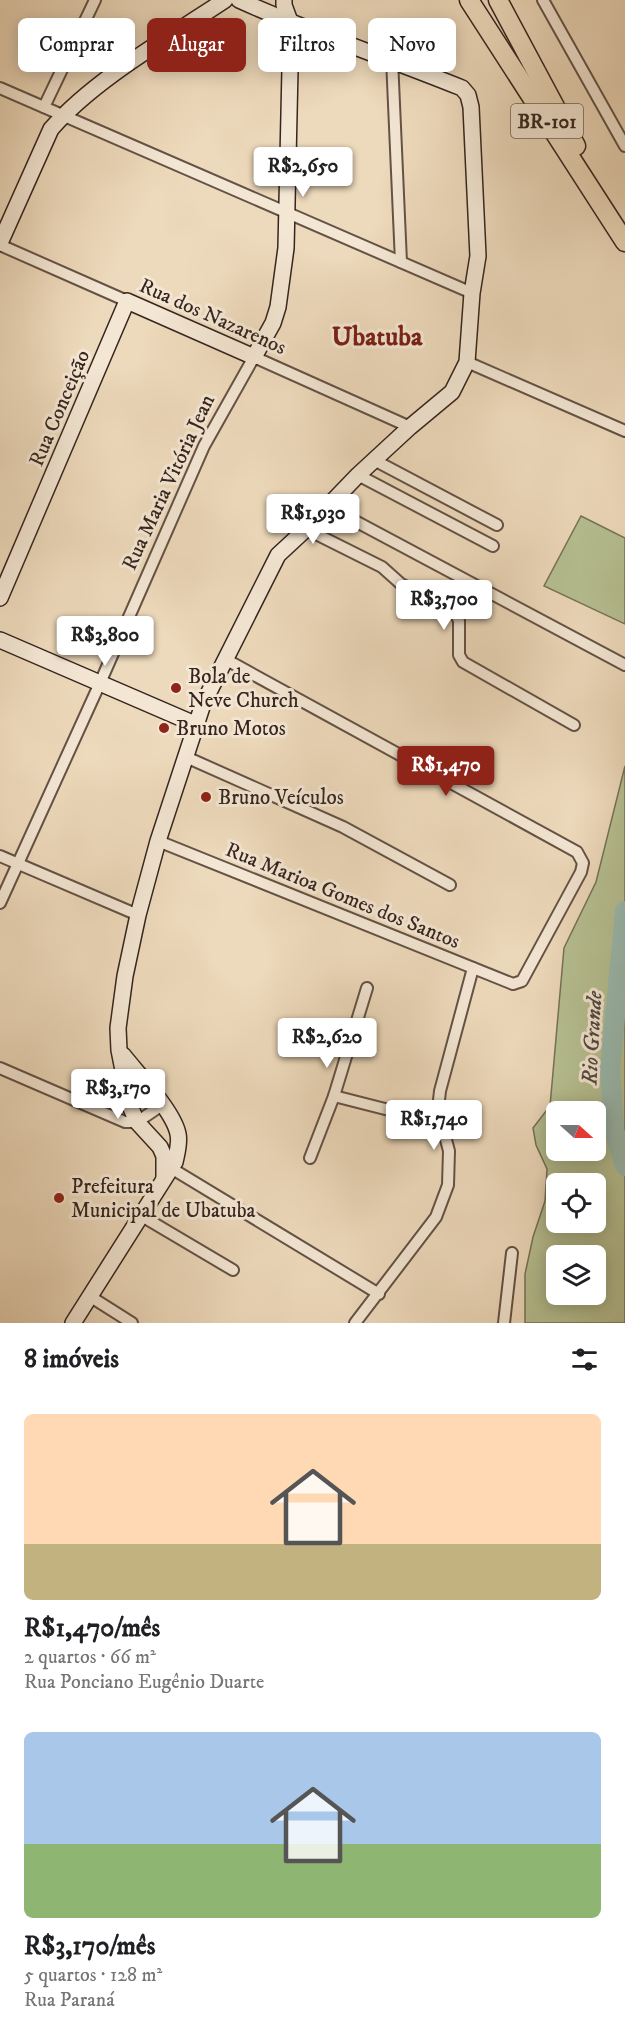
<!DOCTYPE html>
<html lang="pt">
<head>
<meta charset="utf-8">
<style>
	body { margin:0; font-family:"IM FELL DW Pica",serif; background:#f2f2f2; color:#202124; height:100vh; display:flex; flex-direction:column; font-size:22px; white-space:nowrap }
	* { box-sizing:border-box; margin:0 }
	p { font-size:20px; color:#757577 }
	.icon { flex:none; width:33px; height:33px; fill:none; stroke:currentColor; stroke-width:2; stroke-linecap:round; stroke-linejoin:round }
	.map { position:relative; height:1323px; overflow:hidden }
	.panel { display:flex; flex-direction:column; background:#fff; flex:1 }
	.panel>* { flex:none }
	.hud { position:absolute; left:18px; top:18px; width:590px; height:54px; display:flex; gap:12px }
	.needle { width:39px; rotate:111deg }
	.controls { position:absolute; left:546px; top:1101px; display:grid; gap:12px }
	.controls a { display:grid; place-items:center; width:60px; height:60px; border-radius:9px; background:#fff; box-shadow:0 3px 15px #0003; font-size:30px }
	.price { position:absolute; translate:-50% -51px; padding:0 14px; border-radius:6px; background:#fff; color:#222; font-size:20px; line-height:39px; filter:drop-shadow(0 2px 3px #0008) }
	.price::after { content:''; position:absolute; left:50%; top:36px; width:18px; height:14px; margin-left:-9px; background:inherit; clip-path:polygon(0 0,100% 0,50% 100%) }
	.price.active { background:#8f2418; color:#fff }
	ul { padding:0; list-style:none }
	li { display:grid; align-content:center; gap:12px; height:318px; padding:0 24px }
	li span { display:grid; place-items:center; height:186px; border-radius:9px; color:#555 }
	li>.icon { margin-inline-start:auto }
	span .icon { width:108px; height:108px; fill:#fffc; stroke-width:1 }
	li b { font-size:26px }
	h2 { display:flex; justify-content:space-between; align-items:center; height:72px; padding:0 24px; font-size:26px }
	.pill { padding:0 21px; border-radius:9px; background:#fff; box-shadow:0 3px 15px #0003; font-size:21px; line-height:54px }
	.pill.active { background:#8f2418; color:#fff }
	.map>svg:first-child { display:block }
	.green { fill:#b6c092; stroke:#767258; stroke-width:1.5; fill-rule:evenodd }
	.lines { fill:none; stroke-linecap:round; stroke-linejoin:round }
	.river { stroke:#99baae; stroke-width:20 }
	.street-casing { stroke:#645246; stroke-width:14 }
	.secondary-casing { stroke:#36251f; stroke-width:18 }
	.highway-casing { stroke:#36251f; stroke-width:21 }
	.street { stroke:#f3e6d3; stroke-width:10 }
	.secondary { stroke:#f3e6d3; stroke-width:15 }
	.highway { stroke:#edd9bb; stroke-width:18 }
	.poi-dot { fill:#8f2418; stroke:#f3e6d3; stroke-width:2 }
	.labels { text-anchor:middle; stroke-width:6; stroke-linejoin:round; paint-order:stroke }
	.shield { fill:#f3e6d3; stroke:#6f5f55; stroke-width:1.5 }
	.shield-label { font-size:20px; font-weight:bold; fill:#36251f }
	.street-label { font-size:21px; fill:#36251f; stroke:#f3e6d3 }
	.poi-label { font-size:21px; fill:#36251f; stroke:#f3e6d3; text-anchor:start }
	.water-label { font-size:22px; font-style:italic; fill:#4f4a43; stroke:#f3e6d3 }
	.district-label { font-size:27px; font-weight:bold; fill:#7a1f14; stroke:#f3e6d3 }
</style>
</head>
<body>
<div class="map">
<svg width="625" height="1323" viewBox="0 0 625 1323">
	<rect width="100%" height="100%" fill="#edd9bb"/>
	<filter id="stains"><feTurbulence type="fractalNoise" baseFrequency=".00333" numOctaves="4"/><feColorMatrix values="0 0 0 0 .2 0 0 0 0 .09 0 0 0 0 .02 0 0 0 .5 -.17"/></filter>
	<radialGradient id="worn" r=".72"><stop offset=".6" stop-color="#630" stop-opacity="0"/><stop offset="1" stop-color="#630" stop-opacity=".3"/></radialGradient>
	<g class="green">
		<path d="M 581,516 L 625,538 L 625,624 L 544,586 Z"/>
		<path d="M 625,766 L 625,1323 L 525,1323 L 525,1274 L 533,1237 L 545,1201 L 547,1169 L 536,1145 L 533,1128 L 550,1106 L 564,948 L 596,882 ZM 556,1112 L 596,1112 L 596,1150 L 556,1150 ZM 556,1184 L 596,1184 L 596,1222 L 556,1222 ZM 556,1256 L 596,1256 L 596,1294 L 556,1294 Z"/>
	</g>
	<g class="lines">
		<path class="river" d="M 625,911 L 610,1070 L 614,1130 L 625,1166"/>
		<defs>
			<g id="street">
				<path d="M 543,0 L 625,146"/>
				<path d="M 392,59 L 401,262"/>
				<path d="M 0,88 L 472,293"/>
				<path d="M 44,107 L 95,0"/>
				<path d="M 0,245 L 127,301"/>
				<path d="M 467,362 L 625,431"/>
				<path d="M 374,460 L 497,525"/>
				<path d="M 358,475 L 493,546"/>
				<path d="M 327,506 L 625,665"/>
				<path d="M 306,529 L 382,567 L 401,584 L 446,605 L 455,612 L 459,621 L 459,655 L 463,662 L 574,725"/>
				<path d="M 186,757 L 343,827 L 450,885"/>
				<path d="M 158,841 L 513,984 L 522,981 L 581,872 L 583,863 L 577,852 L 225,659"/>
				<path d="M 0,856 L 138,915"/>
				<path d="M 0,903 L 100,683 L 204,446 L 254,357 L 410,427"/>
				<path d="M 0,1068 L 125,1122 L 137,1122 L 162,1105"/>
				<path d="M 334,1096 L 440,1123"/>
				<path d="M 310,1158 L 334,1096 L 367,988"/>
				<path d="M 166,1165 L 379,1294"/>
				<path d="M 140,1215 L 233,1270"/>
				<path d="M 91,1297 L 132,1323"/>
				<path d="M 355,1323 L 436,1217 L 448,1185 L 449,1151 L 438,1109 L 440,1091 L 473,968"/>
				<path d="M 504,1323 L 512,1253"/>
			</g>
			<g id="secondary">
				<path d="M 0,243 L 51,129 C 96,78 168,38 225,0"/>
				<path d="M 0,598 L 127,301 L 254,357 L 273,323 L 278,307 L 286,248 L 291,24 L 284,5 L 284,0"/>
				<path d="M 0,640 L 197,725"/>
				<path d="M 164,1178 L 164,1156 L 160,1147 L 137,1122 L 130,1106 L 119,1050 L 118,1028 L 125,976 L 138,915 L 158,841 L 203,704 L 278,555 L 306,529 L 358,475 L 410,427 L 452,392 L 467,362 L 472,293 L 478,256 L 471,107 L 468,95 L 462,88 C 388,58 312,33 239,0"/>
				<path d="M 73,1323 L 175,1162 C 177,1153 180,1143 178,1134 C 174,1112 138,1074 123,1055"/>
			</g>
			<g id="highway">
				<path d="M 469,0 L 625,242"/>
				<path d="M 498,0 L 576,146"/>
			</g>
		</defs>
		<use href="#street" class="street-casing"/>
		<use href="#secondary" class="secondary-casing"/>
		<use href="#highway" class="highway-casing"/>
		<use href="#street" class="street"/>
		<use href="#secondary" class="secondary"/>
		<use href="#highway" class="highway"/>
	</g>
	<g class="poi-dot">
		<circle cx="176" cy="688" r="6"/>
		<circle cx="164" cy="728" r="6"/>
		<circle cx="206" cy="797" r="6"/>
		<circle cx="59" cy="1198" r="6"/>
	</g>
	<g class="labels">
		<rect class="shield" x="511" y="104" width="72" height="34" rx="4.5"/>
		<g class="shield-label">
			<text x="547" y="128">BR-101</text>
		</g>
		<g class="street-label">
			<text transform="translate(213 316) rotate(24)" y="7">Rua dos Nazarenos</text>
			<text transform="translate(59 408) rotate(-67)" y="7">Rua Conceição</text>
			<text transform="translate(168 482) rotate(-65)" y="7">Rua Maria Vitória Jean</text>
			<text transform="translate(343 895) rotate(22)" y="7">Rua Marioa Gomes dos Santos</text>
		</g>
		<g class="poi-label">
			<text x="188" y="683">Bola de<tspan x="188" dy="24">Neve Church</tspan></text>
			<text x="176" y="735">Bruno Motos</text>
			<text x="218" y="804">Bruno Veículos</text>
			<text x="71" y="1193">Prefeitura<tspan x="71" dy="24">Municipal de Ubatuba</tspan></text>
		</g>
		<g class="water-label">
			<text transform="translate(591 1038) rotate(-87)" y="8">Rio Grande</text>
		</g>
		<g class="district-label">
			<text x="377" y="345">Ubatuba</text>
		</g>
	</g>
	<rect width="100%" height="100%" filter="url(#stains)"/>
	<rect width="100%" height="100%" fill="url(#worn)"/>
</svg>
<div class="controls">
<a><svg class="needle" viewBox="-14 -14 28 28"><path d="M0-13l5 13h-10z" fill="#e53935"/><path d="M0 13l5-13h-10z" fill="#757577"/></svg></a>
<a><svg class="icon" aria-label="locate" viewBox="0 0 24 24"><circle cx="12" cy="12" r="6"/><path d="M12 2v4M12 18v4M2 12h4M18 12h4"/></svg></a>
<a><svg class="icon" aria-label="layers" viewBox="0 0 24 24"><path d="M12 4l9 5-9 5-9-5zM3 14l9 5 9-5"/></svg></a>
</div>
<b class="price" style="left:303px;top:198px">R$2,650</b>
<b class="price" style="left:313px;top:545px">R$1,930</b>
<b class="price" style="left:444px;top:631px">R$3,700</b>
<b class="price" style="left:105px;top:667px">R$3,800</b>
<b class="price active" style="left:446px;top:797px">R$1,470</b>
<b class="price" style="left:327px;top:1069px">R$2,620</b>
<b class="price" style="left:118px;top:1120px">R$3,170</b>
<b class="price" style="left:434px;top:1151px">R$1,740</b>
<div class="hud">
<a class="pill">Comprar</a>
<a class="pill active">Alugar</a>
<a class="pill">Filtros</a>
<a class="pill">Novo</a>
</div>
</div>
<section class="panel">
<h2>8 imóveis<svg class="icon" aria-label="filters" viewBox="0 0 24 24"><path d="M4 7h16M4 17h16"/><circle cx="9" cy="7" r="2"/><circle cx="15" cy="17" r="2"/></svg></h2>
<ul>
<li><span style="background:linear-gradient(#ffd9b3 70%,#c2b280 0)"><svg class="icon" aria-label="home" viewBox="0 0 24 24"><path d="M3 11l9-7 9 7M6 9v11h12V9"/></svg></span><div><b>R$1,470/mês</b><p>2 quartos · 66 m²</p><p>Rua Ponciano Eugênio Duarte</p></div></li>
<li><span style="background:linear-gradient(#a9c7e8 60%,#8fb573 0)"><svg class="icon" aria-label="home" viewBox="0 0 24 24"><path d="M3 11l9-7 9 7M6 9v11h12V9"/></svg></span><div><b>R$3,170/mês</b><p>5 quartos · 128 m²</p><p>Rua Paraná</p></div></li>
</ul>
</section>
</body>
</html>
